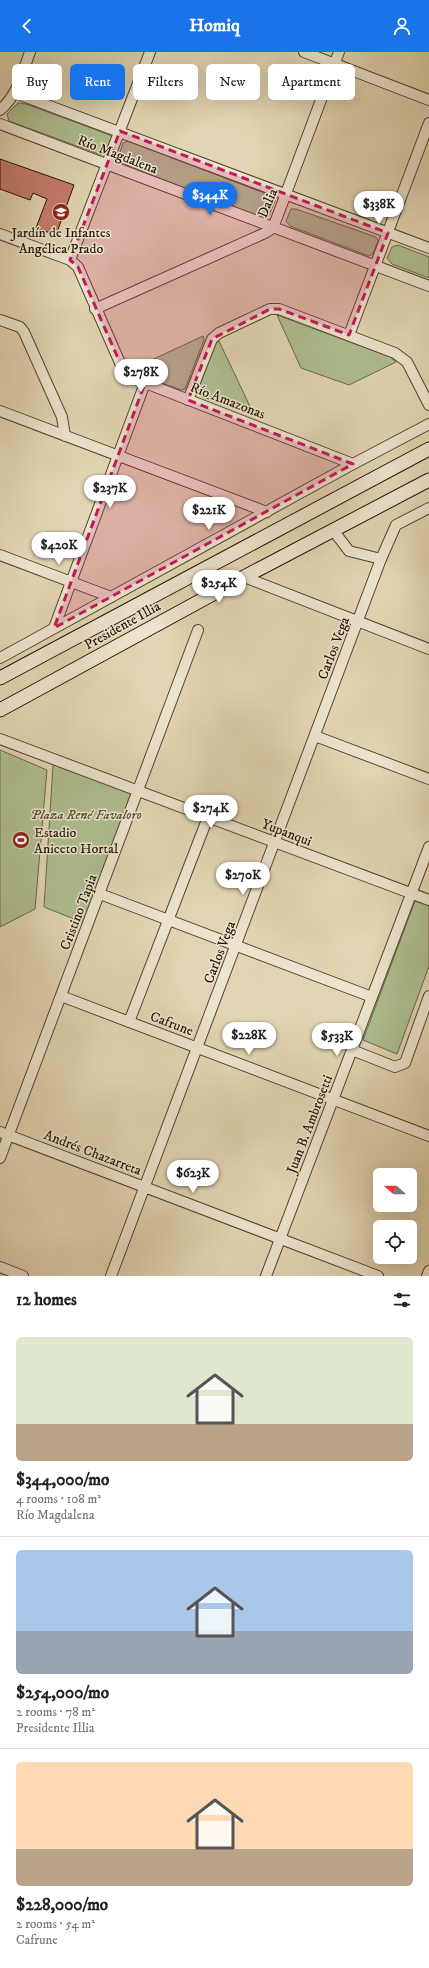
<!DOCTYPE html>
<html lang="en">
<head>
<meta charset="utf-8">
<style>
	body { margin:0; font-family:"IM FELL DW Pica",serif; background:#f2f2f2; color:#222; height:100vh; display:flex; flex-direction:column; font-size:15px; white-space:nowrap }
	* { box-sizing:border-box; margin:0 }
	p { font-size:13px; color:#767676 }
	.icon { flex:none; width:22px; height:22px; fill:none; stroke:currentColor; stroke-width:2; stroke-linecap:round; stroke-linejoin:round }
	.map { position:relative; height:1224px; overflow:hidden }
	.sheet { display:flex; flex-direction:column; background:#fff; flex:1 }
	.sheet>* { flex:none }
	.guide { position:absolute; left:12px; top:12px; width:405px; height:36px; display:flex; gap:8px }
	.needle { width:26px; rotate:291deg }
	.controls { position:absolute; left:373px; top:1116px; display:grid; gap:8px }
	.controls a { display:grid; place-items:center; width:44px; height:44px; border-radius:6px; background:#fff; box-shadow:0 4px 16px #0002; font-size:20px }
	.price { position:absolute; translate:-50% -34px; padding:0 9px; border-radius:14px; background:#fff; color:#222; font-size:13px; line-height:26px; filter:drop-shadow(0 1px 2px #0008) }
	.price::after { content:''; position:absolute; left:50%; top:24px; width:12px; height:9px; margin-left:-6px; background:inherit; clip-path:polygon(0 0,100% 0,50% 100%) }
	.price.active { background:#1a73e8; color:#fff }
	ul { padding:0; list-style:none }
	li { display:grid; align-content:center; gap:8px; height:212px; padding:0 16px }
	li+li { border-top:1px solid #e0e0e0 }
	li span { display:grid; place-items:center; height:124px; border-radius:6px; color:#555 }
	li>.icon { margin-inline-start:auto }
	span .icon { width:72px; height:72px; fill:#fffc; stroke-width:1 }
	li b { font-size:17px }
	h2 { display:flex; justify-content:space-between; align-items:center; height:48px; padding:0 16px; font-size:17px }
	.tag { padding:0 14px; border-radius:6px; background:#fff; box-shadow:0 4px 16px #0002; font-size:14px; line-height:36px }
	.tag.active { background:#1a73e8; color:#fff }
	header { display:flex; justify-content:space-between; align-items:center; height:52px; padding:0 16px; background:#1a73e8; color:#fff; font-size:18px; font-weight:700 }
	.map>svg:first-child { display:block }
	.green { fill:#aebe90; stroke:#686848 }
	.building { fill:#c67c6d; stroke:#231300 }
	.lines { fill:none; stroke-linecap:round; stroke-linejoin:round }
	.street-casing { stroke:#53442d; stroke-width:12 }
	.secondary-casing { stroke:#231300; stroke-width:15 }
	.street { stroke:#ece4ce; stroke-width:10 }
	.secondary { stroke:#ece4ce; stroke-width:13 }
	.marked { fill:#c2185b; fill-opacity:0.2; stroke:#c2185b; stroke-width:3; stroke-dasharray:8 5; stroke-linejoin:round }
	.labels { text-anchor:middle; stroke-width:3; stroke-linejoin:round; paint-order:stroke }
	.street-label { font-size:14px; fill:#231300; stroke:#ece4ce }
	.poi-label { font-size:14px; fill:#231300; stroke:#ece4ce }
	.park-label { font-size:14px; font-style:italic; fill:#544f32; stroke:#ece4ce }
</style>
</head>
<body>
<header><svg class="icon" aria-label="back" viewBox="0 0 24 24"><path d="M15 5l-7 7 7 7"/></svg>Homiq<svg class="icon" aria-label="person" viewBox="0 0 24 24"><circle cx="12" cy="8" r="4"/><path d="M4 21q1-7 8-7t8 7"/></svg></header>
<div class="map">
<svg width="429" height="1224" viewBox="0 0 429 1224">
	<rect width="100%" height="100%" fill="#e2d5b3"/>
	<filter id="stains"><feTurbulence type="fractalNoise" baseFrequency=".005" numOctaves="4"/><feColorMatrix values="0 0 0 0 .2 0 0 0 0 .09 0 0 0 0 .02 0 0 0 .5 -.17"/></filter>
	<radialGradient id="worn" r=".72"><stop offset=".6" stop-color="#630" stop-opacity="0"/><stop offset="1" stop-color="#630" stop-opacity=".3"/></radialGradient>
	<g class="green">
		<path d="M 18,51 L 26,52 L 110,83 L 112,86 L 106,102 L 101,103 L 9,69 L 7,62 Z"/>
		<path d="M 128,89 L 272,144 L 275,149 L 268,165 L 264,167 L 121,111 L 118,106 L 123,91 Z"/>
		<path d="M 291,157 L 296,157 L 376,185 L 378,189 L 373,202 L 369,204 L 290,174 L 286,169 Z"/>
		<path d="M 398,193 L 429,205 L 429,226 L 392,212 L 387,206 L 392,195 Z"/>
		<path d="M 277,263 L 390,305 L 396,310 L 349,333 L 301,316 Z"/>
		<path d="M 203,284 L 204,288 L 185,337 L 181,338 L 137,322 L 130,318 Z"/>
		<path d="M 219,289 L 254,363 L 203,345 L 198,342 L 197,337 L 213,293 Z"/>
		<path d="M 0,698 L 47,718 L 35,857 L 0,875 Z"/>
		<path d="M 55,709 L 134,740 L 84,871 L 44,855 L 53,714 Z"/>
		<path d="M 415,849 L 429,854 L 429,914 L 397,1002 L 363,988 Z"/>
	</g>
	<path class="building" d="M 0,107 L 74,133 L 56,183 L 36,176 L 47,147 L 33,141 L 30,148 L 0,137 Z"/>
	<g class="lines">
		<defs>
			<g id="street">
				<path d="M 304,0 L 429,48"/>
				<path d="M 15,41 L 429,196"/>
				<path d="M 0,58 C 18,43 22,21 30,0"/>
				<path d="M 0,72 L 429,234"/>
				<path d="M 0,182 L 70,208 L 78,215 L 124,320 L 130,325 L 353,412"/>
				<path d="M 70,208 L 150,0"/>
				<path d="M 95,257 L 265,181 L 273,176 L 339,0"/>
				<path d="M 0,268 L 20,275 L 24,280 L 62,365 L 65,384"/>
				<path d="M 349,283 L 429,71"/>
				<path d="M 188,348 L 212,287 L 219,281 L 270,257 L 279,257 L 395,301 L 407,310 L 429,353"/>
				<path d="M 0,359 L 267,460"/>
				<path d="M 333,478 L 349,499 L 381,507"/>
				<path d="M 0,503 L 111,545"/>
				<path d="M 244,525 L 429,597"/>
				<path d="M 54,576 L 145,331"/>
				<path d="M 0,606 L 353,412 L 429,372"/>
				<path d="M 315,684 L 429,727"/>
				<path d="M 0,687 L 429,848"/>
				<path d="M 100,842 L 372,945"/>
				<path d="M 61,944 L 429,1084"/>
				<path d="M 129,970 L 208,765"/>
				<path d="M 352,998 L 395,1015 L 405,1011 L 429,944"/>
				<path d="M 0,1080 L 378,1224"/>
				<path d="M 0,1106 L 198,578"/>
				<path d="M 0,1215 L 23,1224"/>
				<path d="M 111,1224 L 381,507 L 396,473 L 429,456"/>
				<path d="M 266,1224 L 429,795"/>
				<path d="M 427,1224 L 429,1219"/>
			</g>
			<g id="secondary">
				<path d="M 0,626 L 429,397"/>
				<path d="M 0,658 L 244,525 L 429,428"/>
			</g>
		</defs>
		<use href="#street" class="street-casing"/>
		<use href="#secondary" class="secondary-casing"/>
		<use href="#street" class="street"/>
		<use href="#secondary" class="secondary"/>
	</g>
	<path class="marked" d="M 120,79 L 388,181 L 349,283 L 279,257 L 270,257 L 212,287 L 188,348 L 353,412 L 54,576 L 145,331 L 124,320 L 78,215 L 70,208 Z"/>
	<defs>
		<symbol id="school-disc" viewBox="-11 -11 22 22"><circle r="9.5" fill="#8f2418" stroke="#ece4ce"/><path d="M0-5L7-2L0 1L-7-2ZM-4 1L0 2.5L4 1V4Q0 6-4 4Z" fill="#fff"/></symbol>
		<symbol id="stadium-disc" viewBox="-11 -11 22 22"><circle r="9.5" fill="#8f2418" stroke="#ece4ce"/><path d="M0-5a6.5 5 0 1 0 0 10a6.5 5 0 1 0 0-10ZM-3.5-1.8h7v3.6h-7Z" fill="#fff"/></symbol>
	</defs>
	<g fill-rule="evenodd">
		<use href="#school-disc" x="51" y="150" width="20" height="20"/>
		<use href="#stadium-disc" x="11" y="778" width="20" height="20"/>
	</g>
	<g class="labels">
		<g class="street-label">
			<text transform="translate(118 102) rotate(21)" y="5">Río Magdalena</text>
			<text transform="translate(267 151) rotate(-67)" y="5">Dalia</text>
			<text transform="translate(228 348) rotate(21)" y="5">Río Amazonas</text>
			<text transform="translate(122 573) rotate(-29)" y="5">Presidente Illia</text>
			<text transform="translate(333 596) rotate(-69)" y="5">Carlos Vega</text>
			<text transform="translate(287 780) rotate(21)" y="5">Yupanqui</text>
			<text transform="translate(78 860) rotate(-69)" y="5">Cristino Tapia</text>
			<text transform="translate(219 900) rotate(-69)" y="5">Carlos Vega</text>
			<text transform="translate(172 971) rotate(21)" y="5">Cafrune</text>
			<text transform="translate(309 1072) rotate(-69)" y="5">Juan B. Ambrosetti</text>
			<text transform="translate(93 1100) rotate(21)" y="5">Andrés Chazarreta</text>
		</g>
		<g class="poi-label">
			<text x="61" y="185">Jardín de Infantes<tspan x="61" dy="16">Angélica Prado</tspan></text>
			<text x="34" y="785" text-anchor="start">Estadio<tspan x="34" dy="16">Aniceto Hortal</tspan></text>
		</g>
		<g class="park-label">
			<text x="86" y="767">Plaza René Favaloro</text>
		</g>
	</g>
	<rect width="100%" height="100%" filter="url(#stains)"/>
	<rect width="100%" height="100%" fill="url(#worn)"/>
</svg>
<div class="controls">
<a><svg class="needle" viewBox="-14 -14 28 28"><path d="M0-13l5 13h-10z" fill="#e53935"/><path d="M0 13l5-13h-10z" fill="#767676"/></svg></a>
<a><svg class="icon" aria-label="locate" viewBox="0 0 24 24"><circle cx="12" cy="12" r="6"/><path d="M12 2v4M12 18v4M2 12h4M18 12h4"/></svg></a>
</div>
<b class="price active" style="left:210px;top:164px">$344K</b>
<b class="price" style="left:379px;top:173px">$338K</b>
<b class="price" style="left:141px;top:341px">$278K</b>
<b class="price" style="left:110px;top:457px">$237K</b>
<b class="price" style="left:209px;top:479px">$221K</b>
<b class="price" style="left:59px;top:514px">$420K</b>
<b class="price" style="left:219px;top:552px">$254K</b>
<b class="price" style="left:211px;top:777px">$274K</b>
<b class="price" style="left:243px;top:844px">$270K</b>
<b class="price" style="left:249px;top:1004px">$228K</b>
<b class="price" style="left:337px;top:1005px">$533K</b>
<b class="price" style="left:193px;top:1142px">$623K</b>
<div class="guide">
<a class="tag">Buy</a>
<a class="tag active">Rent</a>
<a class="tag">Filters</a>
<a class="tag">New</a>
<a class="tag">Apartment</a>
</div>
</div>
<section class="sheet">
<h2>12 homes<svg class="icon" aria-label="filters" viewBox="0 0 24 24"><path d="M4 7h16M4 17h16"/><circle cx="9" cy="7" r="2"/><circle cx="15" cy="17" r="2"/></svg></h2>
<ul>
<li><span style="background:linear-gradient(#dfe7d0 70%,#b9a48a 0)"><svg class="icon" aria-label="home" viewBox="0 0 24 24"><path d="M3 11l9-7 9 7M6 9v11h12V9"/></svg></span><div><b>$344,000/mo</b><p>4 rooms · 108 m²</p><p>Río Magdalena</p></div></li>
<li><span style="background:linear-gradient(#a9c7e8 65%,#9aa5b1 0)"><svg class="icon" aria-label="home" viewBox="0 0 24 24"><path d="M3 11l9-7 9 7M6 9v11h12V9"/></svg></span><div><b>$254,000/mo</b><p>2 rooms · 78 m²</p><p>Presidente Illia</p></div></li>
<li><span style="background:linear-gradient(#ffd9b3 70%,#b9a48a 0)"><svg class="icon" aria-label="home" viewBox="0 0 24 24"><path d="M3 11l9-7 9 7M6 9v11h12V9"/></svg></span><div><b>$228,000/mo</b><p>2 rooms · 54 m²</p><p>Cafrune</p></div></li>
</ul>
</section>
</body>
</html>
